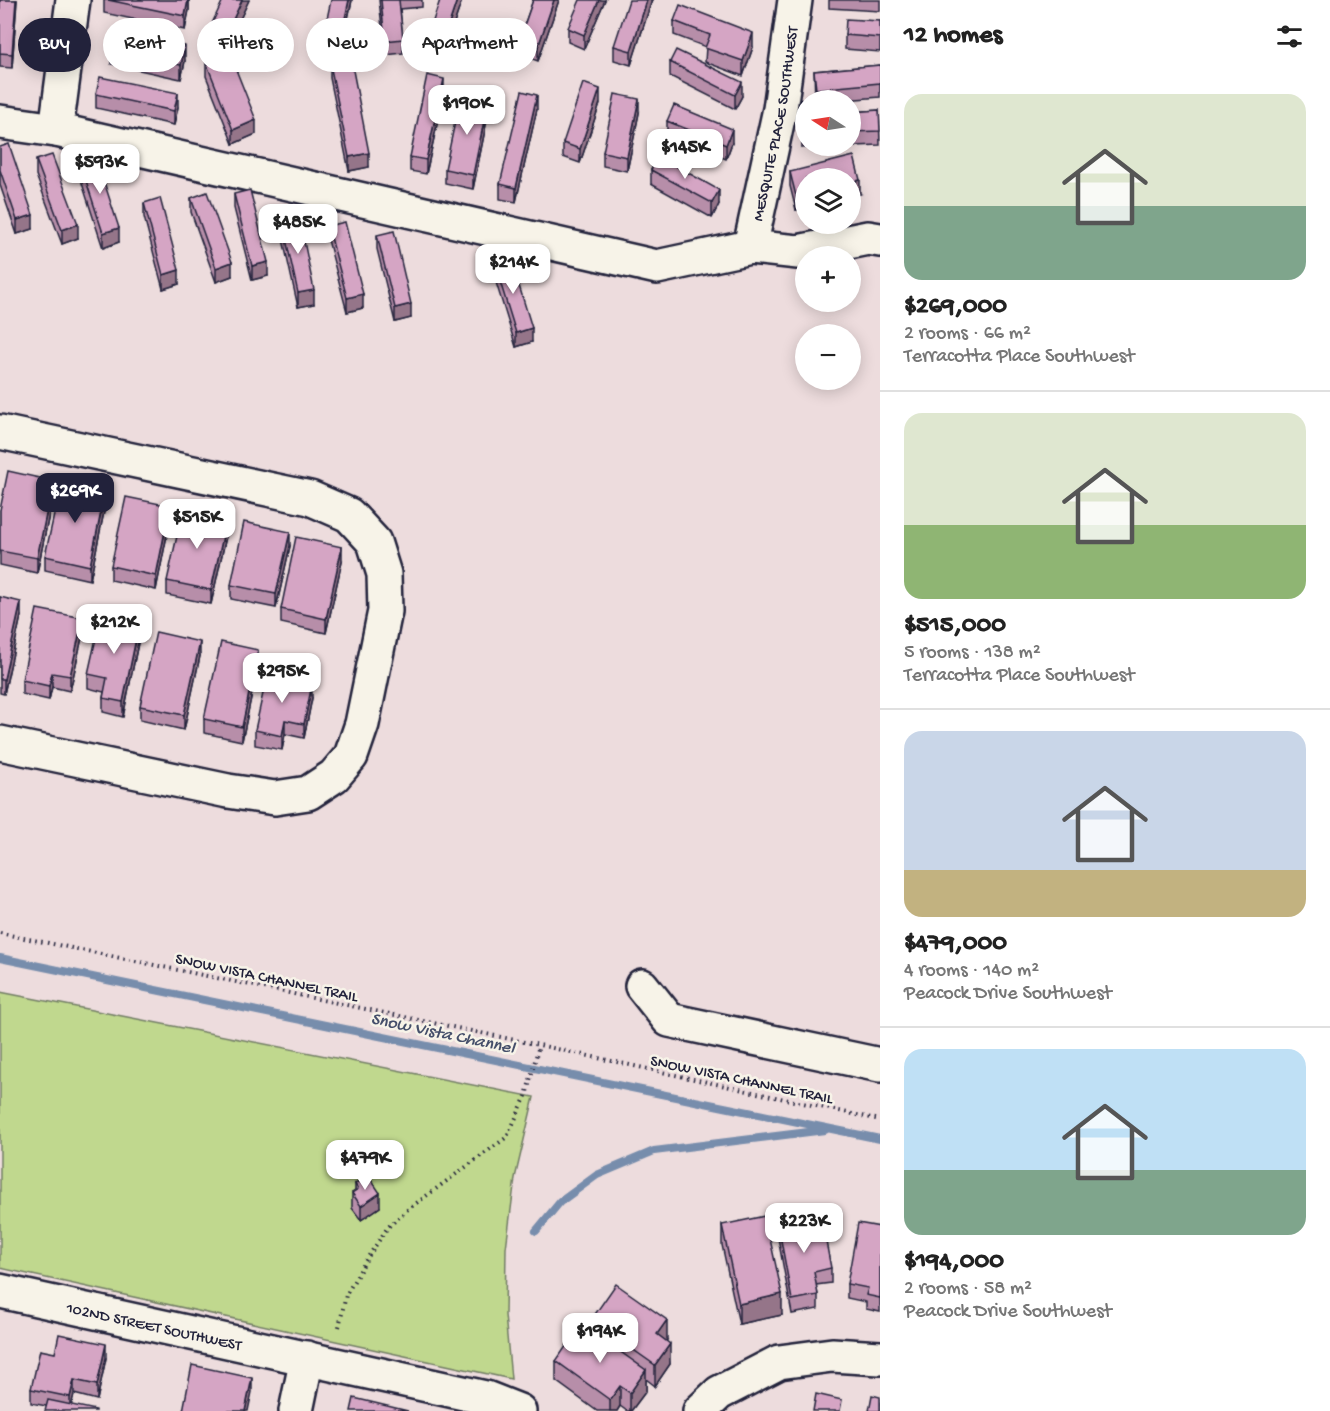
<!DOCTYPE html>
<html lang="en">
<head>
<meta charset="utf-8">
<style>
	body { margin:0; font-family:"Gochi Hand",sans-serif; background:#f6f6f6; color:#222; height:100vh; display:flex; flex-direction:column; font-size:22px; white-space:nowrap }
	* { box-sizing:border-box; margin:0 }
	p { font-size:20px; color:#767676 }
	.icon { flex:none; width:33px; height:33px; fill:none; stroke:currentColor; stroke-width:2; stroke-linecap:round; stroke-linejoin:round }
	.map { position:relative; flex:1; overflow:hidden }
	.details { display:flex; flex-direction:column; background:#fff; width:450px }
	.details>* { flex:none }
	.top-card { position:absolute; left:18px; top:18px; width:570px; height:54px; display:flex; gap:12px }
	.needle { width:39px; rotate:282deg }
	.controls { position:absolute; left:795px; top:90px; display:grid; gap:12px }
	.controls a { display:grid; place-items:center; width:66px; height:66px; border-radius:50%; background:#fff; box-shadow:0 3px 15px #0003; font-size:30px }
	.price { position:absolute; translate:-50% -51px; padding:0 14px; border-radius:12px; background:#fff; color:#222; font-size:20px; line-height:39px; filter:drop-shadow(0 2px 3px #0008) }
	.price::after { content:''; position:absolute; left:50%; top:36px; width:18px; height:14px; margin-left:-9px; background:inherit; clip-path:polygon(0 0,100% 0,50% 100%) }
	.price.on { background:#22223b; color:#fff }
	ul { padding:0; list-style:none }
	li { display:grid; align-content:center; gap:12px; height:318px; padding:0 24px }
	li+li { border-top:2px solid #e0e0e0 }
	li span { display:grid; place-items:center; height:186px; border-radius:18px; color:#555 }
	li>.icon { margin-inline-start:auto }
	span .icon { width:108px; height:108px; fill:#fffc; stroke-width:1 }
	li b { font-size:26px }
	h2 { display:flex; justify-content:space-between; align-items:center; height:72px; padding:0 24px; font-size:26px }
	.chip { padding:0 21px; border-radius:27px; background:#fff; box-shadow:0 3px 15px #0003; font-size:21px; line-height:54px }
	.chip.on { background:#22223b; color:#fff }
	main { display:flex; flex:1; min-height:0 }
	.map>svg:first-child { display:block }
	.green { fill:#c0d88e; stroke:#717d64; stroke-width:1.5 }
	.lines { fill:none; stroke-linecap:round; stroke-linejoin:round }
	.stream { stroke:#778dac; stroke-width:8 }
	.minor-casing { stroke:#22223b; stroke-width:38 }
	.path { stroke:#22223b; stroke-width:4; stroke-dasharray:1.5 4.5; stroke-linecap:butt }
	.minor { stroke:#f7f3e8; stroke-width:33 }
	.wall { fill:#b78ea9; stroke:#22223b; stroke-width:1.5 }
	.shaded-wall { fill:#957489; stroke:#22223b; stroke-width:1.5 }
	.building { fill:#d5a5c4; stroke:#22223b; stroke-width:1.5 }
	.labels { text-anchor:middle; stroke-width:5; stroke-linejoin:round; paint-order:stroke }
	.street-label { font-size:16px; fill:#22223b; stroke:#f7f3e8 }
	.water-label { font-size:18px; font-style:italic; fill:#454f6a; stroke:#f7f3e8 }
</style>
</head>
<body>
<main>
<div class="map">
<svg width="880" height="1411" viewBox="0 0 880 1411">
	<rect width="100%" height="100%" fill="#eddcdd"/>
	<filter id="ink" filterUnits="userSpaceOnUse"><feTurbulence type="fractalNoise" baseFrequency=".0167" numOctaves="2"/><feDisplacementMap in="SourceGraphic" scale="12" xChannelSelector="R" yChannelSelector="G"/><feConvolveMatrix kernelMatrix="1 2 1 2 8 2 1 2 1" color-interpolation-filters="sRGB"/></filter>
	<g filter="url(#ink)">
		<path class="green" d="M 0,992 L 534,1097 L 515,1178 L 506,1248 L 505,1315 L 511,1379 L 0,1268 Z"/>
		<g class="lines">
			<g class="stream">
				<path d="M 0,958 L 880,1139"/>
				<path d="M 536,1231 L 560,1202 L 597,1175 L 654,1151 L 825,1130"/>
			</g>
			<defs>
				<g id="minor">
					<path d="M 0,122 L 56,130 L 657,267 L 750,247 L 798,252 L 868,238 L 880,240"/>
					<path d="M 56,130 L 73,0"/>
					<path id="s1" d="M 750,247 L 780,109 L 795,0"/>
					<path d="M 0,432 L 310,498 L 349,515 L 374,542 L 384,574 L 385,611 L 362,724 L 351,756 L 334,776 L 308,793 L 275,798 L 228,791 L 0,743"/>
					<path d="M 642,986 L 669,1020 L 880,1065"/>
					<path id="s2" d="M 0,1291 L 486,1398 L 519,1411"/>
					<path d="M 296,1411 L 307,1358"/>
					<path d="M 700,1411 L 719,1393 L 779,1362 L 832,1355 L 880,1358"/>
				</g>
			</defs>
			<use href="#minor" class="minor-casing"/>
			<g class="path">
				<path d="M 0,933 L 539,1045 L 880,1120"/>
				<path d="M 339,1327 L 346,1295 L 366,1260 L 388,1227 L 407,1210 L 507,1137 L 526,1096 L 539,1045"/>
			</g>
			<use href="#minor" class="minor"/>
		</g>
		<g class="wall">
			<path d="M 0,0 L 17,0 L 12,68 L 0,67 Z"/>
			<path d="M 104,0 L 189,0 L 189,10 L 185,30 L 104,13 Z"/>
			<path d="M 249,0 L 224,53 L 208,46 L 208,32 Z"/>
			<path d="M 352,0 L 339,60 L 322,56 L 322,42 Z"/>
			<path d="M 379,0 L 422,0 L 422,7 L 400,9 L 403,39 L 403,53 L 385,55 Z"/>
			<path d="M 462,0 L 443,56 L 428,50 L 428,36 Z"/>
			<path d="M 533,0 L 559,0 L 538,61 L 519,54 L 519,40 Z"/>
			<path d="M 605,0 L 584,49 L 568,42 L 568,28 Z"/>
			<path d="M 652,0 L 631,65 L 614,60 L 614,46 Z"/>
			<path d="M 829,0 L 880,0 L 880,11 L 829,8 Z"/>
			<path d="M 674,21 L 753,47 L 743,76 L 705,62 L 706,47 L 674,35 Z"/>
			<path d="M 880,21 L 880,52 L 845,49 L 845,35 Z"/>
			<path d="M 111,50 L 185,61 L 181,79 L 111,64 Z"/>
			<path d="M 206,62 L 256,134 L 233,144 L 206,76 Z"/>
			<path d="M 670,62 L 742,96 L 735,109 L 670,76 Z"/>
			<path d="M 330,64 L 369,167 L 349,171 L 330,78 Z"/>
			<path d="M 880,65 L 880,97 L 844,100 L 806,100 L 806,146 L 850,146 L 850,112 L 879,110 L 880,145 L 802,148 L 801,100 L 815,100 L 814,71 Z"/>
			<path d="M 444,93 L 426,174 L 410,171 L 410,157 Z"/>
			<path d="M 96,94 L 178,107 L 174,125 L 96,108 Z"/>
			<path d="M 600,103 L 580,163 L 563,157 L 563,143 Z"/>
			<path d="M 537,109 L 516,202 L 500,199 L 500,184 Z"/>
			<path d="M 639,113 L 627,171 L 603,166 L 603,152 Z"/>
			<path d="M 488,115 L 473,189 L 445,183 L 445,169 Z"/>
			<path d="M 667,121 L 732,143 L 726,159 L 667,135 Z"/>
			<path d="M 0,147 L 33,229 L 17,234 L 0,185 Z"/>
			<path d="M 36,160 L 78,238 L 62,244 L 36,175 Z"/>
			<path d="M 80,162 L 119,242 L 103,248 L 80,177 Z"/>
			<path d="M 651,170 L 719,204 L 712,218 L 651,184 Z"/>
			<path d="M 790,172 L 860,194 L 796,210 L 790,186 Z"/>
			<path d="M 234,194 L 268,276 L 252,280 L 234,208 Z"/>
			<path d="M 191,198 L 232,276 L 216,282 L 191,212 Z"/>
			<path d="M 144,203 L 179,284 L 163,289 L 144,217 Z"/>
			<path d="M 282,221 L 314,304 L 298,307 L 282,235 Z"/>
			<path d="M 328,226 L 363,308 L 347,312 L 328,240 Z"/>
			<path d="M 377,235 L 411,318 L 395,322 L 377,249 Z"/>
			<path d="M 494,262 L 532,342 L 516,347 L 494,276 Z"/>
			<path d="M 53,495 L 37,573 L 0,565 L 0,510 Z"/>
			<path d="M 105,507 L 90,580 L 45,570 L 45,556 Z"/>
			<path d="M 170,520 L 156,590 L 111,580 L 111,566 Z"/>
			<path d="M 227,532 L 211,604 L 167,595 L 167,581 Z"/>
			<path d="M 290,546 L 276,608 L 231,599 L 231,585 Z"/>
			<path d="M 342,561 L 326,633 L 281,623 L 281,609 Z"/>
			<path d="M 0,597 L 21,616 L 4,694 L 0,693 Z"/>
			<path d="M 83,633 L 70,691 L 52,687 L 49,700 L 22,694 L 22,680 Z"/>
			<path d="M 139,638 L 123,717 L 103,712 L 103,698 L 104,692 L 88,688 L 88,674 Z"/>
			<path d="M 200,656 L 184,730 L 140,720 L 140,706 Z"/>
			<path d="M 258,664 L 242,741 L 204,733 L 204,719 Z"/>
			<path d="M 312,698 L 304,738 L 285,734 L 282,750 L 255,745 L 255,730 Z"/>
			<path d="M 355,1184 L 380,1207 L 361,1220 L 352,1208 L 352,1193 L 355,1192 Z"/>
			<path d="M 778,1224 L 831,1268 L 831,1283 L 816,1285 L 818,1295 L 818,1309 L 792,1314 L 778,1238 Z"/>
			<path d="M 722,1225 L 782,1315 L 739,1324 L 722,1245 Z"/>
			<path d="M 880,1227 L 880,1312 L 866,1309 L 866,1302 L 847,1298 L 847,1284 Z"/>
			<path d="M 591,1320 L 667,1340 L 666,1341 L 670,1364 L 655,1386 L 646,1379 L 646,1391 L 631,1411 L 627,1411 L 620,1406 L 617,1411 L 597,1411 L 556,1381 L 556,1361 L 591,1331 Z"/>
			<path d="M 55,1353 L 106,1358 L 97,1400 L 74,1394 L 71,1405 L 46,1406 L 31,1403 L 31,1389 Z"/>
		</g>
		<g class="shaded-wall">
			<path d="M 16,0 L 17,0 L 12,68 L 12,54 Z"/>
			<path d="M 188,0 L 189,0 L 189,10 L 185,30 L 185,16 Z"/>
			<path d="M 242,0 L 249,0 L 224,53 L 224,39 Z"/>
			<path d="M 349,0 L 352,0 L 339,60 L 339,46 Z"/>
			<path d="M 457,0 L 462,0 L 443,56 L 443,42 Z"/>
			<path d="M 554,0 L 559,0 L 538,61 L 538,47 Z"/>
			<path d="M 599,0 L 605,0 L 584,49 L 584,35 Z"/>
			<path d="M 647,0 L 652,0 L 631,65 L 631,51 Z"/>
			<path d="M 753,33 L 753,47 L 743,76 L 743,61 Z"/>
			<path d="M 185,46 L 185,61 L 181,79 L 181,65 Z"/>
			<path d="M 444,79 L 444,93 L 426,174 L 426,160 Z"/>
			<path d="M 742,82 L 742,96 L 735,109 L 735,95 Z"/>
			<path d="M 600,89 L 600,103 L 580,163 L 580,149 Z"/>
			<path d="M 178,93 L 178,107 L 174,125 L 174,111 Z"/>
			<path d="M 537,95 L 537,109 L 516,202 L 516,188 Z"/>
			<path d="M 639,99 L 639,113 L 627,171 L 627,157 Z"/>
			<path d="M 488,101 L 488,115 L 473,189 L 473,175 Z"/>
			<path d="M 256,120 L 256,134 L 233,144 L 233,130 Z"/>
			<path d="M 732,129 L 732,143 L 726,159 L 726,145 Z"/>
			<path d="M 369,153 L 369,167 L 349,171 L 349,157 Z"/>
			<path d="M 860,180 L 860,194 L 850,197 L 850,182 Z"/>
			<path d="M 719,190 L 719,204 L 712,218 L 712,203 Z"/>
			<path d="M 806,194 L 806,208 L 796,210 L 796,196 Z"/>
			<path d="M 33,215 L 33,229 L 17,234 L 17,220 Z"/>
			<path d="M 78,224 L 78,238 L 62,244 L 62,230 Z"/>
			<path d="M 119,228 L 119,242 L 103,248 L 103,233 Z"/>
			<path d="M 232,262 L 232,276 L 216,282 L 216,268 Z"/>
			<path d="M 268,262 L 268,276 L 252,280 L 252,266 Z"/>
			<path d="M 179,270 L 179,284 L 163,289 L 163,275 Z"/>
			<path d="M 314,290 L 314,304 L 298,307 L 298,293 Z"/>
			<path d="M 363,294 L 363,308 L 347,312 L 347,298 Z"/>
			<path d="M 411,304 L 411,318 L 395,322 L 395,308 Z"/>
			<path d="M 532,328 L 532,342 L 516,347 L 516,333 Z"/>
			<path d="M 53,481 L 53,495 L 37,573 L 37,558 Z"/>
			<path d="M 105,492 L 105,507 L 90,580 L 90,566 Z"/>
			<path d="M 170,506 L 170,520 L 156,590 L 156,576 Z"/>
			<path d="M 227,518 L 227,532 L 211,604 L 211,590 Z"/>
			<path d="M 290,532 L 290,546 L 276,608 L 276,594 Z"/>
			<path d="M 342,547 L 342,561 L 326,633 L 326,619 Z"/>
			<path d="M 21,602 L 21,616 L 4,694 L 4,679 Z"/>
			<path d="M 83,618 L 83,633 L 70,691 L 70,676 Z"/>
			<path d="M 139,624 L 139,638 L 123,717 L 123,702 Z"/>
			<path d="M 200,642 L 200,656 L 184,730 L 184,715 Z"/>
			<path d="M 258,650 L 258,664 L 242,741 L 242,727 Z"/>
			<path d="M 52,673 L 52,687 L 49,700 L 49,686 Z"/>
			<path d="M 312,684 L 312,698 L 304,738 L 304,724 Z"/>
			<path d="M 285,720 L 285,734 L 282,750 L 282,736 Z"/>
			<path d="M 380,1193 L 380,1207 L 361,1220 L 361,1206 Z"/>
			<path d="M 782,1294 L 782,1315 L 739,1324 L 739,1304 Z"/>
			<path d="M 667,1320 L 667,1340 L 657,1355 L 657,1334 Z"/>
			<path d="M 106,1344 L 106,1358 L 97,1400 L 97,1385 Z"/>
			<path d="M 670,1344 L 670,1364 L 655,1386 L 655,1365 Z"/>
			<path d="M 646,1370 L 646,1391 L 631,1411 L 630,1411 L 630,1393 Z"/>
			<path d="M 252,1378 L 252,1392 L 248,1411 L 245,1411 Z"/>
			<path d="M 74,1380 L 74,1394 L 70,1411 L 70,1397 Z"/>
			<path d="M 620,1386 L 620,1406 L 617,1411 L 610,1411 L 610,1400 Z"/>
		</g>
		<g class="building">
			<path d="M 0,0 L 16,0 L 12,54 L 0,53 Z"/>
			<path d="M 108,0 L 188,0 L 185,16 Z"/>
			<path d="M 223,0 L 242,0 L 224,39 L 208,32 Z"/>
			<path d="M 331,0 L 349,0 L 339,46 L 322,42 Z"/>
			<path d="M 381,0 L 399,0 L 403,39 L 385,41 Z"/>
			<path d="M 440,0 L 457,0 L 443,42 L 428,36 Z"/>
			<path d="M 533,0 L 554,0 L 538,47 L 519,40 Z"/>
			<path d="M 580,0 L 599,0 L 584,35 L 568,28 Z"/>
			<path d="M 629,0 L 647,0 L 631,51 L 614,46 Z"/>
			<path d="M 680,5 L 753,33 L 743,61 L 705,48 L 710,35 L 674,21 Z"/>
			<path d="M 846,19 L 880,21 L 880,38 L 845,35 Z"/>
			<path d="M 115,32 L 185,46 L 181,65 L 111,50 Z"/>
			<path d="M 676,50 L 742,82 L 735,95 L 670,62 Z"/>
			<path d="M 229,52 L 256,120 L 233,130 L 206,62 Z"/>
			<path d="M 351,60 L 369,153 L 349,157 L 330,64 Z"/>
			<path d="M 880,65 L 880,83 L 816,89 L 814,71 Z"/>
			<path d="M 427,75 L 444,79 L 426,160 L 410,157 Z"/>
			<path d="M 100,77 L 178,93 L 174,111 L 96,94 Z"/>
			<path d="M 583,83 L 600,89 L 580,149 L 563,143 Z"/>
			<path d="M 522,91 L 537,95 L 516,188 L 500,184 Z"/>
			<path d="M 615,94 L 639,99 L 627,157 L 603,152 Z"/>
			<path d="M 469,97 L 488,101 L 473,175 L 445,169 L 459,103 L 467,104 Z"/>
			<path d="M 838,99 L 838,100 L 806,100 L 806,134 L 802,134 L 801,100 Z"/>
			<path d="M 674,105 L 732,129 L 726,145 L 667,121 Z"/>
			<path d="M 879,110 L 880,131 L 850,132 L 850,112 Z"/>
			<path d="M 9,144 L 33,215 L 17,220 L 0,170 L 0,147 Z"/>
			<path d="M 52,155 L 78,224 L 62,230 L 36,160 Z"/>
			<path d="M 658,156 L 719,190 L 712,203 L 651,170 Z"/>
			<path d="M 854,156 L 860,180 L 850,182 L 850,178 L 806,178 L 806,194 L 796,196 L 790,172 Z"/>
			<path d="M 96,157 L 119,228 L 103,233 L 80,162 Z"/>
			<path d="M 250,190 L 268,262 L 252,266 L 234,194 Z"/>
			<path d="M 207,192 L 232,262 L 216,268 L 191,198 Z"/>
			<path d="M 160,198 L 179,270 L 163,275 L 144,203 Z"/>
			<path d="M 299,217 L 314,290 L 298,293 L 282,221 Z"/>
			<path d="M 345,222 L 363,294 L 347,298 L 328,226 Z"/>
			<path d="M 394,231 L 411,304 L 395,308 L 377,235 Z"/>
			<path d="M 510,256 L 532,328 L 516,333 L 494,262 Z"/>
			<path d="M 8,471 L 53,481 L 37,558 L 0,551 L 0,510 Z"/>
			<path d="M 61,483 L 105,492 L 90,566 L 45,556 Z"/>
			<path d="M 126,497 L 170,506 L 156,576 L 111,566 Z"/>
			<path d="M 183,509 L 227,518 L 211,590 L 167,581 Z"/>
			<path d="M 244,522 L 290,532 L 276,594 L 231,585 Z"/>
			<path d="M 296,537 L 342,547 L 326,619 L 281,609 Z"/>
			<path d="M 0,597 L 21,602 L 4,679 L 0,679 Z"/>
			<path d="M 37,609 L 83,618 L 70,676 L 52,673 L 49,686 L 22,680 Z"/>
			<path d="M 101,616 L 139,624 L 123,702 L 103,698 L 107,678 L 88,674 Z"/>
			<path d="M 156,632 L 200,642 L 184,715 L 140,706 Z"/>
			<path d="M 221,642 L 258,650 L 242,727 L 204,719 Z"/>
			<path d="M 267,675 L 312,684 L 304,724 L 285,720 L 282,736 L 255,730 Z"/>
			<path d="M 368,1175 L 380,1193 L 361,1206 L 352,1193 L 358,1189 L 355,1184 Z"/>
			<path d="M 821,1215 L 831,1268 L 814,1272 L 818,1295 L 792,1300 L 778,1224 Z"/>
			<path d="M 765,1216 L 782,1294 L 739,1304 L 722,1225 Z"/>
			<path d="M 858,1223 L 880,1227 L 880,1298 L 866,1295 L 868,1288 L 847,1284 Z"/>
			<path d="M 616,1284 L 667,1320 L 657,1334 L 670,1344 L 655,1365 L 591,1320 Z"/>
			<path d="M 581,1324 L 646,1370 L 630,1393 L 620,1386 L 610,1400 L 556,1361 Z"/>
			<path d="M 59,1334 L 106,1344 L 97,1385 L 74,1380 L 70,1397 L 31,1389 L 40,1350 L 55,1353 Z"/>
			<path d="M 192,1365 L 252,1378 L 245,1411 L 183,1411 Z"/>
			<path d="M 816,1394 L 842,1400 L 840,1411 L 813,1411 Z"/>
			<path d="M 872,1395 L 880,1397 L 880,1411 L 869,1411 Z"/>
			<path d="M 354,1398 L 408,1411 L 351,1411 Z"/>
			<path d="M 48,1400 L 96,1410 L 96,1411 L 45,1411 Z"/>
		</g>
	</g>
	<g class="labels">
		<g class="street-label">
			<text dy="6" stroke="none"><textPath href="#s1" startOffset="126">MESQUITE PLACE SOUTHWEST</textPath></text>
			<text transform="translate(267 976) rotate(12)" y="6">SNOW VISTA CHANNEL TRAIL</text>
			<text transform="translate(742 1078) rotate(12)" y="6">SNOW VISTA CHANNEL TRAIL</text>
			<text dy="6" stroke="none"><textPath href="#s2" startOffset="158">102ND STREET SOUTHWEST</textPath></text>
		</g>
		<g class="water-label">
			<text transform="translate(443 1032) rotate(12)" y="6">Snow Vista Channel</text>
		</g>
	</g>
</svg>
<div class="controls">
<a><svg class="needle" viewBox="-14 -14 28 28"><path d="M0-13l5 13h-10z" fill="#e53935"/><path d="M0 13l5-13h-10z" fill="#767676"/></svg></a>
<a><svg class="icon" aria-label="layers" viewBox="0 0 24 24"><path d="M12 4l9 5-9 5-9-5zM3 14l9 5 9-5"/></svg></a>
<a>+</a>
<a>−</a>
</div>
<b class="price" style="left:467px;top:136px">$190K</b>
<b class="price" style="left:685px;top:180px">$145K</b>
<b class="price" style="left:100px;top:195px">$593K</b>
<b class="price" style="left:298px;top:255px">$485K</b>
<b class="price" style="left:513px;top:295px">$214K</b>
<b class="price on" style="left:75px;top:524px">$269K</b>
<b class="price" style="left:197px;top:550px">$515K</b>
<b class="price" style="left:114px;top:655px">$212K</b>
<b class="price" style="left:282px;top:704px">$295K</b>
<b class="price" style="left:365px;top:1191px">$479K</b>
<b class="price" style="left:804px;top:1254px">$223K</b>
<b class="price" style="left:600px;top:1364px">$194K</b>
<div class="top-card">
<a class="chip on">Buy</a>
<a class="chip">Rent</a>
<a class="chip">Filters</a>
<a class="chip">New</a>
<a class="chip">Apartment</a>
</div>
</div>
<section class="details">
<h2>12 homes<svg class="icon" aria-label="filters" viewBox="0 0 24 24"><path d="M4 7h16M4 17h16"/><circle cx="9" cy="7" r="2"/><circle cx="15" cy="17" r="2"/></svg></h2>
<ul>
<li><span style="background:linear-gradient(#dfe7d0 60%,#7fa58c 0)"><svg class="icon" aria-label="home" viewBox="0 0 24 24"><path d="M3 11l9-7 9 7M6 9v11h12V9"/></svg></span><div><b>$269,000</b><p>2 rooms · 66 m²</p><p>Terracotta Place Southwest</p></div></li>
<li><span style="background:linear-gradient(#dfe7d0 60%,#8fb573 0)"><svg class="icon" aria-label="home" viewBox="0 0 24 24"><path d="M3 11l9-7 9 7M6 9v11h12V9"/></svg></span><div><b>$515,000</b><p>5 rooms · 138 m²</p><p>Terracotta Place Southwest</p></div></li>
<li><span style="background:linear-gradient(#c9d6e8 75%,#c2b280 0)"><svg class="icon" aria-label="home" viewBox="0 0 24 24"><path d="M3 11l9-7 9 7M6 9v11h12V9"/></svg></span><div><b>$479,000</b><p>4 rooms · 140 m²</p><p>Peacock Drive Southwest</p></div></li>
<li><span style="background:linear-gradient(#bfe0f5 65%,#7fa58c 0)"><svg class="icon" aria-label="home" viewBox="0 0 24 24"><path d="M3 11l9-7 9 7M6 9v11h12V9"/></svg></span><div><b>$194,000</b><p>2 rooms · 58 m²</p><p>Peacock Drive Southwest</p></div></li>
</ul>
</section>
</main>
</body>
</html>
